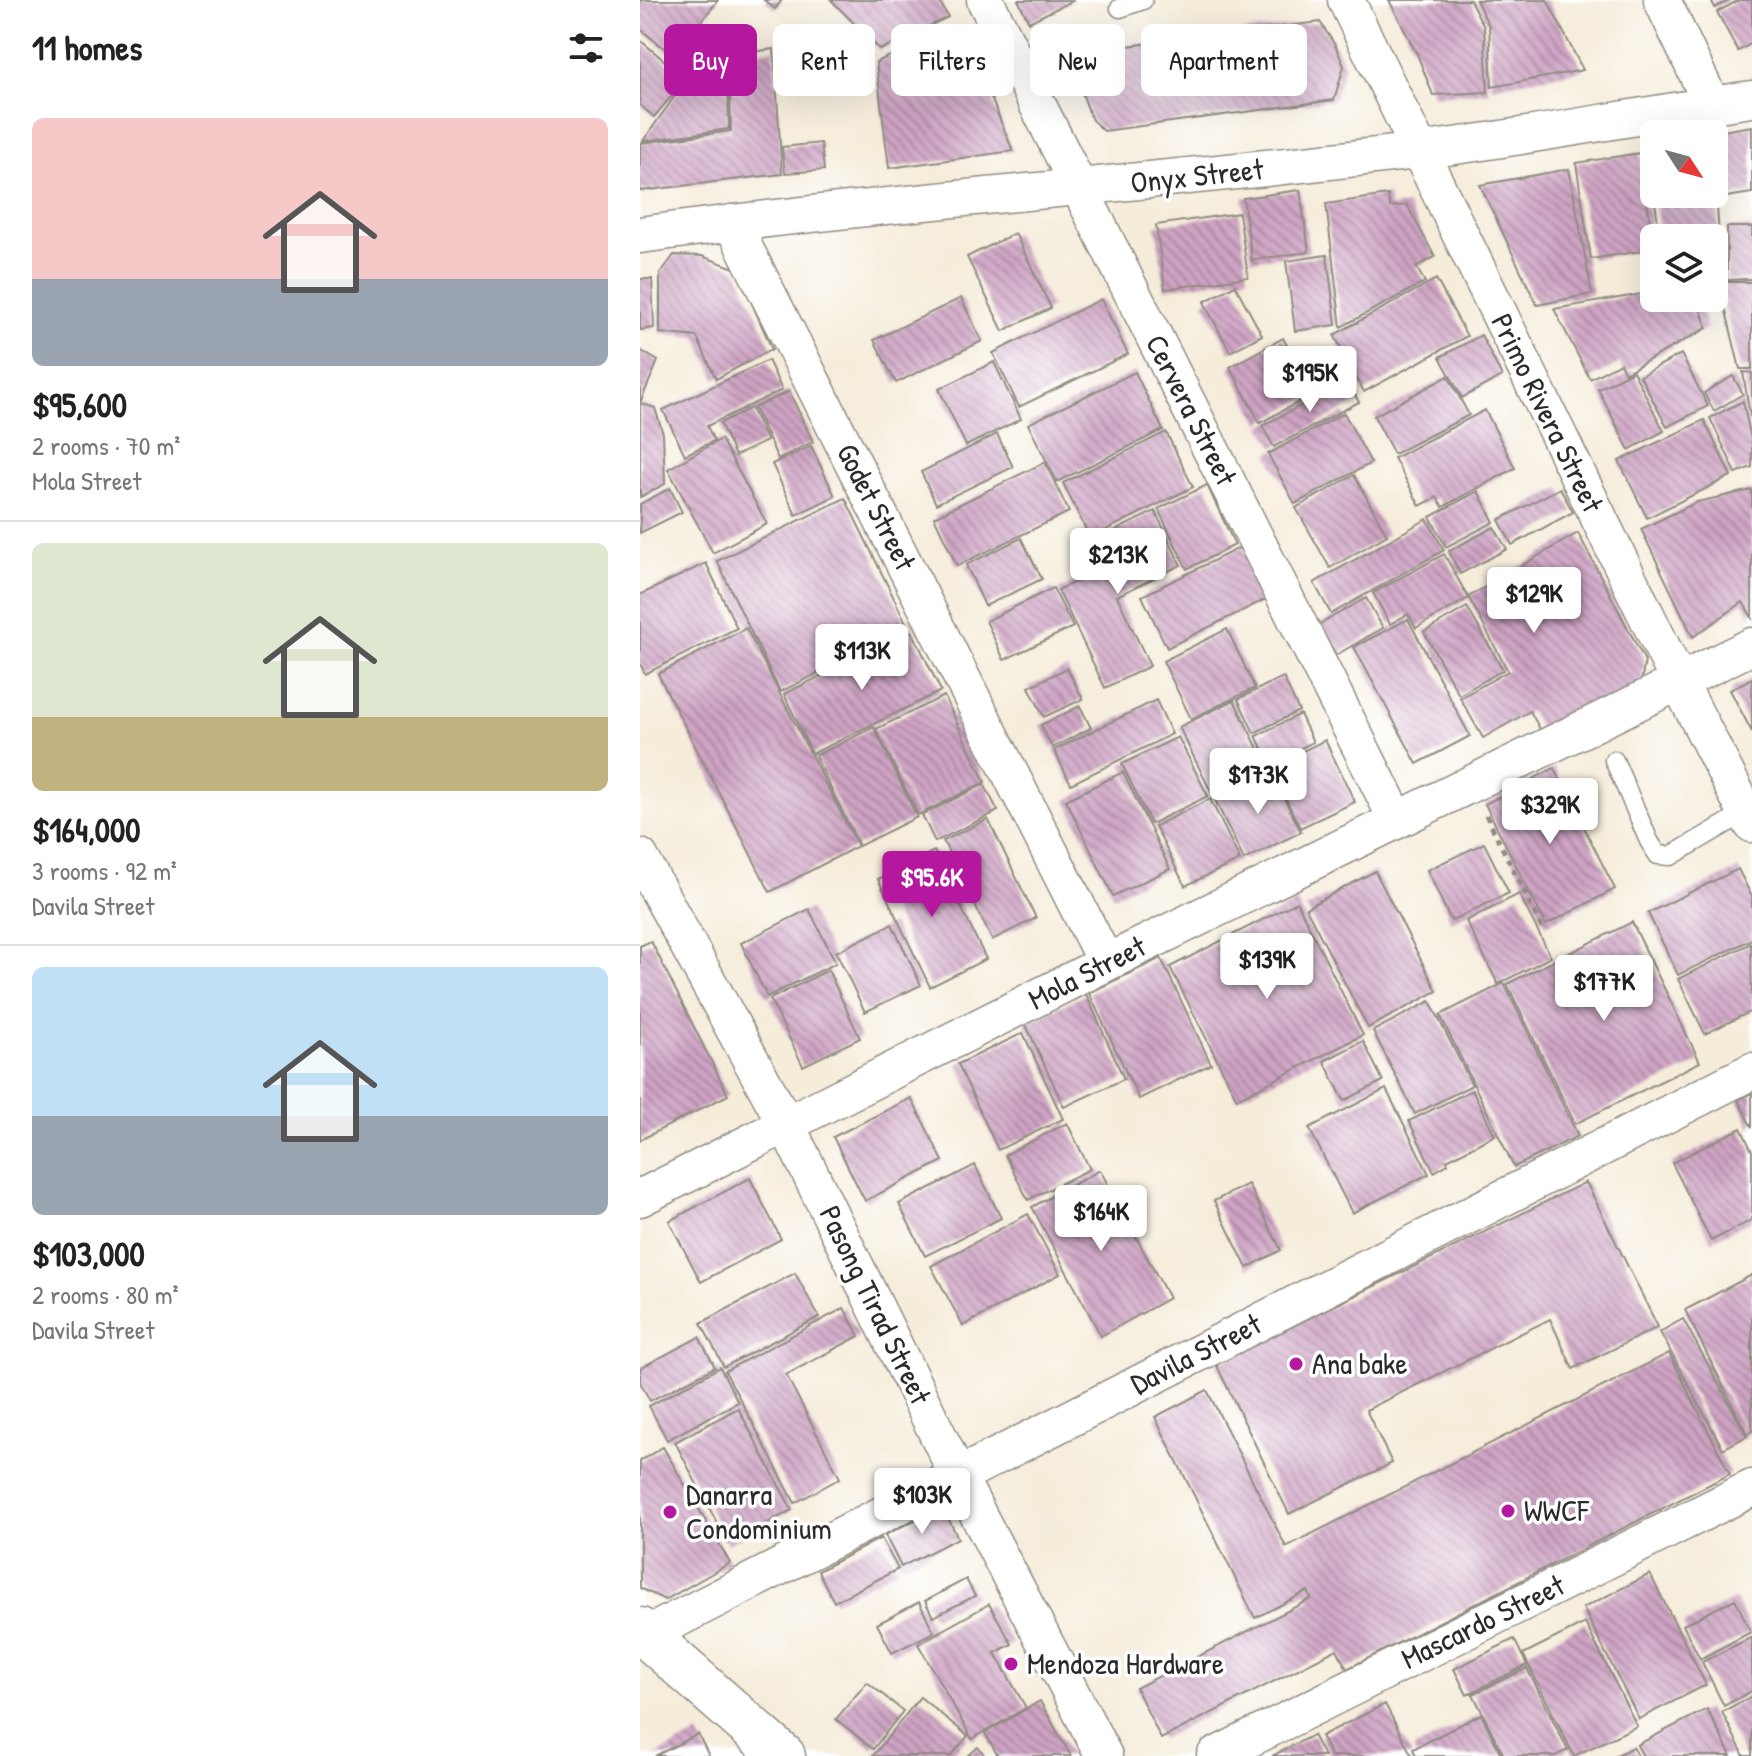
<!DOCTYPE html>
<html lang="en">
<head>
<meta charset="utf-8">
<style>
	body { margin:0; font-family:"Patrick Hand",sans-serif; background:#f2f2f2; color:#222; height:100vh; display:flex; flex-direction:column; font-size:30px; white-space:nowrap }
	* { box-sizing:border-box; margin:0 }
	p { font-size:26px; color:#767676 }
	.icon { flex:none; width:44px; height:44px; fill:none; stroke:currentColor; stroke-width:2; stroke-linecap:round; stroke-linejoin:round }
	.map { position:relative; flex:1; overflow:hidden }
	.sheet { display:flex; flex-direction:column; background:#fff; width:640px }
	.sheet>* { flex:none }
	.top-card { position:absolute; left:24px; top:24px; width:760px; height:72px; display:flex; gap:16px }
	.needle { width:52px; rotate:126deg }
	.fabs { position:absolute; left:1000px; top:120px; display:grid; gap:16px }
	.fabs a { display:grid; place-items:center; width:88px; height:88px; border-radius:12px; background:#fff; box-shadow:0 8px 32px #0002; font-size:40px }
	.price { position:absolute; translate:-50% -68px; padding:0 18px; border-radius:8px; background:#fff; color:#222; font-size:26px; line-height:52px; filter:drop-shadow(0 2px 4px #0008) }
	.price::after { content:''; position:absolute; left:50%; top:48px; width:24px; height:18px; margin-left:-12px; background:inherit; clip-path:polygon(0 0,100% 0,50% 100%) }
	.price.selected { background:#b5179e; color:#fff }
	ul { padding:0; list-style:none }
	li { display:grid; align-content:center; gap:16px; height:424px; padding:0 32px }
	li+li { border-top:2px solid #e0e0e0 }
	li span { display:grid; place-items:center; height:248px; border-radius:12px; color:#555 }
	li>.icon { margin-inline-start:auto }
	span .icon { width:144px; height:144px; fill:#fffc; stroke-width:1 }
	li b { font-size:34px }
	h2 { display:flex; justify-content:space-between; align-items:center; height:96px; padding:0 32px; font-size:34px }
	.chip { padding:0 28px; border-radius:12px; background:#fff; box-shadow:0 8px 32px #0002; font-size:28px; line-height:72px }
	.chip.selected { background:#b5179e; color:#fff }
	main { display:flex; flex:1; min-height:0 }
	.map>svg:first-child { display:block }
	.building { fill:url(#building-back-hatch) }
	.lines { fill:none; stroke-linecap:round; stroke-linejoin:round }
	.lane-casing { stroke:#908c82; stroke-width:21 }
	.street-casing { stroke:#908c82; stroke-width:39 }
	.secondary-casing { stroke:#908c82; stroke-width:47 }
	.path { stroke:#908c82; stroke-width:5; stroke-dasharray:6 6; stroke-linecap:butt }
	.lane { stroke:#fff; stroke-width:18 }
	.street { stroke:#fff; stroke-width:36 }
	.secondary { stroke:#fff; stroke-width:44 }
	.poi-dot { fill:#b5179e; stroke:#fff; stroke-width:3 }
	.labels { text-anchor:middle; stroke-width:7; stroke-linejoin:round; paint-order:stroke }
	.street-label { font-size:30px; fill:#2b2b2b; stroke:#fff }
	.poi-label { font-size:30px; fill:#2b2b2b; stroke:#fff; text-anchor:start }
</style>
</head>
<body>
<main>
<section class="sheet">
<h2>11 homes<svg class="icon" aria-label="filters" viewBox="0 0 24 24"><path d="M4 7h16M4 17h16"/><circle cx="9" cy="7" r="2"/><circle cx="15" cy="17" r="2"/></svg></h2>
<ul>
<li><span style="background:linear-gradient(#f6c9c9 65%,#9aa5b1 0)"><svg class="icon" aria-label="home" viewBox="0 0 24 24"><path d="M3 11l9-7 9 7M6 9v11h12V9"/></svg></span><div><b>$95,600</b><p>2 rooms · 70 m²</p><p>Mola Street</p></div></li>
<li><span style="background:linear-gradient(#dfe7d0 70%,#c2b280 0)"><svg class="icon" aria-label="home" viewBox="0 0 24 24"><path d="M3 11l9-7 9 7M6 9v11h12V9"/></svg></span><div><b>$164,000</b><p>3 rooms · 92 m²</p><p>Davila Street</p></div></li>
<li><span style="background:linear-gradient(#bfe0f5 60%,#9aa5b1 0)"><svg class="icon" aria-label="home" viewBox="0 0 24 24"><path d="M3 11l9-7 9 7M6 9v11h12V9"/></svg></span><div><b>$103,000</b><p>2 rooms · 80 m²</p><p>Davila Street</p></div></li>
</ul>
</section>
<div class="map">
<svg width="1112" height="1756" viewBox="0 0 1112 1756">
	<defs>
		<pattern id="building-back-hatch" width="6" height="6" patternUnits="userSpaceOnUse" patternTransform="scale(2)"><rect width="6" height="6" fill="#cea3c3"/><path d="M-1 5l2 2M0 0l6 6M5-1l2 2" fill="none" stroke="#a7859f"/></pattern>
	</defs>
	<rect width="100%" height="100%" fill="#fff"/>
	<filter id="ink" filterUnits="userSpaceOnUse"><feTurbulence type="fractalNoise" baseFrequency=".0125" numOctaves="2"/><feDisplacementMap in="SourceGraphic" scale="16" xChannelSelector="R" yChannelSelector="G"/><feConvolveMatrix kernelMatrix="1 2 1 2 8 2 1 2 1" color-interpolation-filters="sRGB"/></filter>
	<filter id="wash" filterUnits="userSpaceOnUse"><feTurbulence type="fractalNoise" baseFrequency=".006" numOctaves="4" result="noise"/><feDisplacementMap in="SourceGraphic" scale="32" xChannelSelector="R" yChannelSelector="G"/><feGaussianBlur stdDeviation="1.8" result="paint"/><feColorMatrix in="noise" values="0 0 0 0 0 0 0 0 0 0 0 0 0 0 0 0 0 1.4 0 .05"/><feComposite in="paint" operator="in"/></filter>
	<g filter="url(#wash)">
		<rect width="100%" height="100%" fill="#f5ecda"/>
		<g id="blocks">
			<g class="building">
				<path d="M 0,0 L 78,0 L 61,22 L 85,41 L 47,66 L 0,29 Z"/>
				<path d="M 124,0 L 142,0 L 135,9 Z"/>
				<path d="M 191,0 L 299,0 L 308,17 L 240,50 Z"/>
				<path d="M 378,0 L 434,0 L 389,22 Z"/>
				<path d="M 749,0 L 830,0 L 844,27 L 848,92 L 793,95 L 777,54 Z"/>
				<path d="M 836,0 L 907,0 L 943,70 L 852,87 L 849,26 Z"/>
				<path d="M 1071,0 L 1090,0 L 1075,8 Z"/>
				<path d="M 1099,0 L 1112,0 L 1112,43 L 1098,51 L 1077,12 Z"/>
				<path d="M 680,22 L 695,45 L 704,66 L 694,100 L 464,131 L 452,120 L 432,66 L 442,54 L 455,50 Z"/>
				<path d="M 321,25 L 373,151 L 249,168 L 236,62 Z"/>
				<path d="M 0,40 L 46,79 L 14,117 L 0,105 Z"/>
				<path d="M 134,49 L 142,174 L 0,191 L 0,143 L 91,131 L 89,55 Z"/>
				<path d="M 88,75 L 89,129 L 3,141 L 47,79 Z"/>
				<path d="M 1112,126 L 1112,193 L 1086,197 L 1076,132 Z"/>
				<path d="M 181,143 L 184,170 L 145,173 L 142,147 Z"/>
				<path d="M 1000,153 L 1014,249 L 951,259 L 936,163 Z"/>
				<path d="M 929,169 L 952,294 L 897,305 L 840,185 Z"/>
				<path d="M 660,190 L 669,252 L 612,260 L 603,198 Z"/>
				<path d="M 1014,194 L 1076,194 L 1082,275 L 1074,276 L 1074,238 L 1020,238 Z"/>
				<path d="M 748,195 L 750,207 L 767,205 L 795,257 L 776,267 L 785,282 L 701,327 L 686,204 Z"/>
				<path d="M 599,213 L 608,277 L 525,289 L 516,225 Z"/>
				<path d="M 1087,227 L 1112,227 L 1112,279 L 1087,280 Z"/>
				<path d="M 375,233 L 411,308 L 363,331 L 327,257 Z"/>
				<path d="M 34,255 L 62,256 L 97,269 L 132,349 L 76,379 L 57,337 L 20,333 L 20,274 Z"/>
				<path d="M 687,255 L 696,325 L 655,331 L 646,261 Z"/>
				<path d="M 0,279 L 12,279 L 14,328 L 0,330 Z"/>
				<path d="M 796,279 L 827,336 L 724,392 L 694,335 Z"/>
				<path d="M 1079,282 L 1112,282 L 1112,369 L 1100,369 Z"/>
				<path d="M 595,285 L 622,335 L 590,352 L 564,302 Z"/>
				<path d="M 1014,292 L 1014,298 L 1057,298 L 1067,328 L 985,373 L 980,363 L 950,379 L 914,309 Z"/>
				<path d="M 321,298 L 342,341 L 256,383 L 234,340 Z"/>
				<path d="M 461,299 L 488,354 L 379,407 L 353,353 Z"/>
				<path d="M 841,335 L 862,376 L 822,398 L 800,357 Z"/>
				<path d="M 643,338 L 673,394 L 620,423 L 590,367 Z"/>
				<path d="M 0,350 L 18,361 L 0,403 L 15,408 L 23,434 L 25,484 L 0,497 Z"/>
				<path d="M 1041,354 L 1068,406 L 1027,427 L 1000,376 Z"/>
				<path d="M 128,360 L 142,390 L 67,426 L 74,441 L 45,455 L 23,410 Z"/>
				<path d="M 354,362 L 381,419 L 326,446 L 299,389 Z"/>
				<path d="M 993,371 L 1024,431 L 989,450 L 958,389 Z"/>
				<path d="M 495,372 L 523,430 L 417,482 L 388,424 Z"/>
				<path d="M 1103,372 L 1112,373 L 1112,415 L 1110,416 Z"/>
				<path d="M 808,376 L 829,415 L 754,454 L 734,416 Z"/>
				<path d="M 1093,376 L 1103,394 L 1074,411 L 1064,393 Z"/>
				<path d="M 707,381 L 719,402 L 634,447 L 622,426 Z"/>
				<path d="M 149,391 L 173,442 L 138,459 L 114,408 Z"/>
				<path d="M 1103,401 L 1112,444 L 1112,467 L 1096,473 L 1070,418 Z"/>
				<path d="M 111,408 L 127,441 L 95,456 L 80,423 Z"/>
				<path d="M 845,410 L 875,468 L 803,507 L 797,497 L 780,506 L 754,458 Z"/>
				<path d="M 704,413 L 731,463 L 655,504 L 628,454 Z"/>
				<path d="M 1064,420 L 1091,476 L 1007,518 L 979,461 Z"/>
				<path d="M 526,432 L 553,487 L 450,538 L 423,483 Z"/>
				<path d="M 357,434 L 373,467 L 296,504 L 281,472 Z"/>
				<path d="M 81,439 L 127,524 L 73,553 L 28,469 Z"/>
				<path d="M 171,446 L 195,496 L 156,515 L 132,464 Z"/>
				<path d="M 405,462 L 429,512 L 317,566 L 294,517 Z"/>
				<path d="M 714,475 L 747,535 L 690,568 L 656,508 Z"/>
				<path d="M 567,485 L 595,545 L 547,569 L 518,509 Z"/>
				<path d="M 30,488 L 42,512 L 0,533 L 0,504 Z"/>
				<path d="M 920,488 L 933,512 L 872,545 L 859,520 Z"/>
				<path d="M 1112,490 L 1112,618 L 1103,602 L 1053,637 L 1001,529 L 1057,502 Z"/>
				<path d="M 838,491 L 854,522 L 806,547 L 790,517 Z"/>
				<path d="M 205,498 L 269,629 L 140,692 L 77,561 Z"/>
				<path d="M 515,511 L 541,565 L 477,596 L 510,666 L 465,688 L 418,590 L 464,568 L 452,542 Z"/>
				<path d="M 787,519 L 804,550 L 691,614 L 674,583 Z"/>
				<path d="M 854,527 L 867,549 L 820,574 L 809,551 Z"/>
				<path d="M 938,533 L 1005,661 L 1000,688 L 901,731 L 890,711 L 843,738 L 820,698 L 868,671 L 829,598 L 776,628 L 768,614 L 750,624 L 733,593 L 804,554 L 828,597 Z"/>
				<path d="M 381,538 L 402,579 L 345,606 L 326,565 Z"/>
				<path d="M 603,546 L 628,598 L 527,648 L 502,596 Z"/>
				<path d="M 66,563 L 97,628 L 5,674 L 0,663 L 0,595 Z"/>
				<path d="M 413,588 L 433,627 L 364,660 L 346,621 Z"/>
				<path d="M 726,598 L 743,628 L 696,655 L 678,625 Z"/>
				<path d="M 827,607 L 863,670 L 819,695 L 784,632 Z"/>
				<path d="M 768,619 L 830,736 L 777,764 L 714,647 Z"/>
				<path d="M 106,628 L 218,846 L 130,892 L 18,674 Z"/>
				<path d="M 587,629 L 615,688 L 551,719 L 523,661 Z"/>
				<path d="M 272,631 L 301,691 L 172,754 L 144,694 Z"/>
				<path d="M 427,668 L 443,699 L 404,717 L 389,687 Z"/>
				<path d="M 643,677 L 659,711 L 614,733 L 598,699 Z"/>
				<path d="M 1112,678 L 1112,732 L 1090,690 Z"/>
				<path d="M 304,696 L 345,782 L 278,815 L 236,729 Z"/>
				<path d="M 516,700 L 532,734 L 431,784 L 414,750 Z"/>
				<path d="M 594,700 L 629,771 L 574,798 L 539,727 Z"/>
				<path d="M 440,706 L 451,728 L 412,748 L 401,725 Z"/>
				<path d="M 660,714 L 673,742 L 630,764 L 616,736 Z"/>
				<path d="M 234,727 L 277,817 L 219,846 L 175,756 Z"/>
				<path d="M 538,737 L 568,796 L 511,824 L 482,764 Z"/>
				<path d="M 685,740 L 715,802 L 660,828 L 630,767 Z"/>
				<path d="M 914,768 L 975,889 L 906,925 L 845,804 Z"/>
				<path d="M 483,772 L 530,869 L 473,896 L 426,800 Z"/>
				<path d="M 631,772 L 661,832 L 604,860 L 575,800 Z"/>
				<path d="M 344,784 L 358,811 L 295,842 L 282,815 Z"/>
				<path d="M 570,799 L 600,860 L 545,886 L 515,826 Z"/>
				<path d="M 348,819 L 396,918 L 352,940 L 303,841 Z"/>
				<path d="M 844,843 L 869,893 L 811,921 L 787,870 Z"/>
				<path d="M 294,851 L 346,959 L 290,987 L 238,879 Z"/>
				<path d="M 1098,869 L 1112,897 L 1112,939 L 1038,975 L 1008,913 Z"/>
				<path d="M 735,871 L 797,991 L 728,1028 L 666,908 Z"/>
				<path d="M 879,894 L 911,957 L 858,984 L 826,921 Z"/>
				<path d="M 657,902 L 723,1035 L 597,1099 L 530,967 Z"/>
				<path d="M 169,909 L 196,963 L 127,997 L 101,943 Z"/>
				<path d="M 992,922 L 1060,1062 L 935,1124 L 867,984 Z"/>
				<path d="M 252,924 L 281,985 L 225,1012 L 196,952 Z"/>
				<path d="M 11,941 L 88,1095 L 0,1140 L 0,946 Z"/>
				<path d="M 1111,943 L 1112,1011 L 1065,1034 L 1038,979 Z"/>
				<path d="M 521,958 L 571,1064 L 499,1099 L 449,993 Z"/>
				<path d="M 188,970 L 220,1038 L 163,1066 L 130,999 Z"/>
				<path d="M 864,983 L 938,1136 L 874,1167 L 800,1015 Z"/>
				<path d="M 446,994 L 484,1079 L 424,1107 L 385,1023 Z"/>
				<path d="M 790,1001 L 832,1085 L 775,1114 L 733,1031 Z"/>
				<path d="M 383,1033 L 423,1119 L 358,1150 L 318,1064 Z"/>
				<path d="M 723,1041 L 743,1081 L 704,1101 L 684,1061 Z"/>
				<path d="M 746,1089 L 789,1174 L 712,1213 L 669,1128 Z"/>
				<path d="M 832,1090 L 855,1135 L 807,1160 L 808,1164 L 794,1172 L 769,1121 Z"/>
				<path d="M 1112,1093 L 1112,1128 L 1098,1100 Z"/>
				<path d="M 271,1098 L 303,1161 L 225,1201 L 193,1137 Z"/>
				<path d="M 427,1123 L 450,1169 L 388,1200 L 365,1155 Z"/>
				<path d="M 1101,1128 L 1112,1151 L 1112,1220 L 1071,1241 L 1032,1163 Z"/>
				<path d="M 335,1165 L 361,1218 L 285,1256 L 259,1204 Z"/>
				<path d="M 460,1170 L 529,1298 L 461,1336 L 392,1207 Z"/>
				<path d="M 110,1178 L 141,1239 L 61,1282 L 29,1221 Z"/>
				<path d="M 946,1182 L 1018,1327 L 933,1369 L 910,1319 L 726,1410 L 752,1463 L 649,1514 L 576,1364 Z"/>
				<path d="M 608,1184 L 641,1250 L 607,1268 L 574,1201 Z"/>
				<path d="M 388,1214 L 420,1274 L 323,1326 L 291,1266 Z"/>
				<path d="M 155,1273 L 179,1317 L 84,1367 L 61,1323 Z"/>
				<path d="M 1112,1275 L 1112,1431 L 1107,1434 L 1045,1310 Z"/>
				<path d="M 204,1308 L 219,1336 L 146,1375 L 200,1478 L 155,1503 L 85,1371 Z"/>
				<path d="M 1043,1319 L 1107,1436 L 1083,1449 L 1020,1332 Z"/>
				<path d="M 59,1337 L 75,1367 L 10,1401 L 0,1382 L 0,1368 Z"/>
				<path d="M 1029,1353 L 1090,1474 L 707,1669 L 697,1649 L 521,1739 L 496,1688 L 671,1599 L 668,1591 L 615,1618 L 515,1417 L 567,1390 L 646,1547 Z"/>
				<path d="M 80,1367 L 98,1402 L 27,1440 L 9,1406 Z"/>
				<path d="M 98,1408 L 152,1510 L 88,1544 L 35,1442 Z"/>
				<path d="M 23,1447 L 90,1563 L 25,1600 L 0,1588 L 0,1461 Z"/>
				<path d="M 302,1506 L 318,1538 L 261,1567 L 245,1535 Z"/>
				<path d="M 241,1538 L 258,1569 L 194,1602 L 178,1571 Z"/>
				<path d="M 1010,1574 L 1066,1685 L 999,1719 L 943,1608 Z"/>
				<path d="M 326,1579 L 335,1596 L 293,1617 L 285,1601 Z"/>
				<path d="M 1095,1599 L 1111,1632 L 1060,1659 L 1043,1625 Z"/>
				<path d="M 279,1602 L 294,1632 L 252,1653 L 237,1624 Z"/>
				<path d="M 349,1604 L 372,1644 L 355,1653 L 386,1708 L 332,1739 L 278,1644 Z"/>
				<path d="M 945,1623 L 997,1726 L 934,1756 L 883,1654 Z"/>
				<path d="M 1112,1637 L 1112,1691 L 1084,1706 L 1062,1662 Z"/>
				<path d="M 874,1639 L 887,1665 L 827,1695 L 814,1669 Z"/>
				<path d="M 887,1668 L 928,1750 L 915,1756 L 864,1756 L 833,1694 Z"/>
				<path d="M 227,1682 L 263,1711 L 233,1749 L 196,1719 Z"/>
				<path d="M 1112,1696 L 1112,1756 L 1104,1756 L 1082,1712 Z"/>
				<path d="M 280,1697 L 328,1736 L 311,1756 L 233,1756 Z"/>
				<path d="M 400,1701 L 431,1756 L 358,1756 L 345,1733 Z"/>
				<path d="M 745,1704 L 772,1756 L 691,1756 L 681,1736 Z"/>
				<path d="M 1067,1709 L 1091,1756 L 1003,1756 L 997,1745 Z"/>
				<path d="M 841,1714 L 862,1756 L 776,1756 L 773,1749 Z"/>
				<path d="M 58,1734 L 69,1756 L 15,1756 Z"/>
				<path d="M 673,1735 L 684,1756 L 632,1756 Z"/>
				<path d="M 338,1747 L 345,1756 L 328,1756 Z"/>
				<path d="M 993,1747 L 998,1756 L 975,1756 Z"/>
			</g>
		</g>
	</g>
	<g filter="url(#ink)">
		<use href="#blocks" fill-opacity="0" stroke="#908c82" stroke-width="2"/>
		<g class="lines">
			<defs>
				<g id="lane">
					<path d="M 480,8 L 503,0"/>
					<path d="M 974,760 L 1009,841 L 1018,855 L 1031,856 L 1106,812"/>
				</g>
				<g id="street">
					<path d="M 345,0 L 757,820"/>
					<path d="M 706,0 L 1039,682 L 1112,824"/>
					<path d="M 1022,0 L 1072,105"/>
					<path d="M 92,223 L 466,963"/>
					<path d="M 0,235 C 258,200 518,183 777,151 C 889,137 1000,115 1112,99"/>
					<path d="M 0,857 L 147,1126 L 318,1476 L 464,1756"/>
					<path d="M 0,1198 L 466,963 L 1112,646"/>
					<path d="M 0,1638 L 1112,1071"/>
					<path d="M 575,1756 L 1112,1488"/>
				</g>
				<path id="secondary" d="M 0,1630 L 143,1756"/>
			</defs>
			<use href="#lane" class="lane-casing"/>
			<use href="#street" class="street-casing"/>
			<use href="#secondary" class="secondary-casing"/>
			<path class="path" d="M 846,815 L 904,932"/>
			<use href="#lane" class="lane"/>
			<use href="#street" class="street"/>
			<use href="#secondary" class="secondary"/>
		</g>
	</g>
	<g class="poi-dot">
		<circle cx="656" cy="1364" r="8"/>
		<circle cx="868" cy="1511" r="8"/>
		<circle cx="30" cy="1512" r="8"/>
		<circle cx="371" cy="1664" r="8"/>
	</g>
	<g class="labels">
		<g class="street-label">
			<text transform="translate(557 176) rotate(-6)" y="10">Onyx Street</text>
			<text transform="translate(551 410) rotate(63)" y="10">Cervera Street</text>
			<text transform="translate(907 413) rotate(64)" y="10">Primo Rivera Street</text>
			<text transform="translate(236 507) rotate(63)" y="10">Godet Street</text>
			<text transform="translate(447 973) rotate(-27)" y="10">Mola Street</text>
			<text transform="translate(235 1305) rotate(64)" y="10">Pasong Tirad Street</text>
			<text transform="translate(556 1354) rotate(-27)" y="10">Davila Street</text>
			<text transform="translate(843 1622) rotate(-26)" y="10">Mascardo Street</text>
		</g>
		<g class="poi-label">
			<text x="672" y="1374">Ana bake</text>
			<text x="46" y="1505">Danarra<tspan x="46" dy="34">Condominium</tspan></text>
			<text x="884" y="1521">WWCF</text>
			<text x="387" y="1674">Mendoza Hardware</text>
		</g>
	</g>
</svg>
<div class="fabs">
<a><svg class="needle" viewBox="-14 -14 28 28"><path d="M0-13l5 13h-10z" fill="#e53935"/><path d="M0 13l5-13h-10z" fill="#767676"/></svg></a>
<a><svg class="icon" aria-label="layers" viewBox="0 0 24 24"><path d="M12 4l9 5-9 5-9-5zM3 14l9 5 9-5"/></svg></a>
</div>
<b class="price" style="left:670px;top:414px">$195K</b>
<b class="price" style="left:478px;top:596px">$213K</b>
<b class="price" style="left:894px;top:635px">$129K</b>
<b class="price" style="left:222px;top:692px">$113K</b>
<b class="price" style="left:618px;top:816px">$173K</b>
<b class="price" style="left:910px;top:846px">$329K</b>
<b class="price selected" style="left:292px;top:919px">$95.6K</b>
<b class="price" style="left:627px;top:1001px">$139K</b>
<b class="price" style="left:964px;top:1023px">$177K</b>
<b class="price" style="left:461px;top:1253px">$164K</b>
<b class="price" style="left:282px;top:1536px">$103K</b>
<div class="top-card">
<a class="chip selected">Buy</a>
<a class="chip">Rent</a>
<a class="chip">Filters</a>
<a class="chip">New</a>
<a class="chip">Apartment</a>
</div>
</div>
</main>
</body>
</html>
